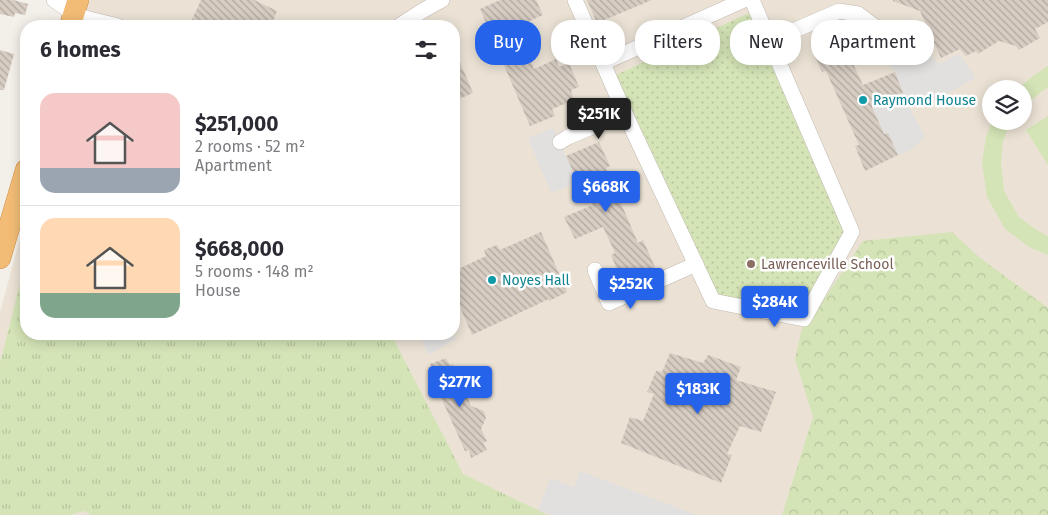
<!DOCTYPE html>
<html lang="en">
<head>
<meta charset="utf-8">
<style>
	body { margin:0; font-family:"Fira Sans",sans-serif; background:#f7f7f7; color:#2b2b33; height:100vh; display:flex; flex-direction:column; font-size:19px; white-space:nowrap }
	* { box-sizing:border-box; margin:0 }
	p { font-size:16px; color:#7c7c81 }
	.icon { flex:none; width:28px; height:28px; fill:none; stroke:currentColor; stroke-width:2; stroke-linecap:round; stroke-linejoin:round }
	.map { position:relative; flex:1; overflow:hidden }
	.side { position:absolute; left:20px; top:20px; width:440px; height:320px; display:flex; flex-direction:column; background:#fff; border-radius:20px; box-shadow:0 2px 12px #0003 }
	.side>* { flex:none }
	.guide { position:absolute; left:475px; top:20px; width:475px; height:45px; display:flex; gap:10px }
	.fabs { position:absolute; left:982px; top:80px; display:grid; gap:10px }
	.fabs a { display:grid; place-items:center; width:50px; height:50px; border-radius:50%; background:#fff; box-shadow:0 2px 12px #0003; font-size:25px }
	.price { position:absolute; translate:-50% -42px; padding:0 11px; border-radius:5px; background:#2563eb; color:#fff; font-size:16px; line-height:32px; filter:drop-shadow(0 1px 2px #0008) }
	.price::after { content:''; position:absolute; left:50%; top:30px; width:15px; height:11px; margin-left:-8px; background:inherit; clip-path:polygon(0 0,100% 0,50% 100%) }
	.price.active { background:#222; color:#fff }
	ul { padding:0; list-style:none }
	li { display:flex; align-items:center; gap:15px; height:125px; padding:0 20px }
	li+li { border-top:1px solid #e1e1e2 }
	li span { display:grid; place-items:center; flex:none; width:140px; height:100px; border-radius:15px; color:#555 }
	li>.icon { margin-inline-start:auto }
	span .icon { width:60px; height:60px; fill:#fffc; stroke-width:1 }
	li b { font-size:21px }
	h2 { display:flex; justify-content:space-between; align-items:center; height:60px; padding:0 20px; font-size:21px }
	.chip { padding:0 18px; border-radius:20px; background:#fff; box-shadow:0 2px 12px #0003; font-size:18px; line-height:45px }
	.chip.active { background:#2563eb; color:#fff }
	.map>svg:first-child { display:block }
	.education { fill:#ebe2d5; fill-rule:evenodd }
	.grass { fill:url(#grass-dots) }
	.forest { fill:url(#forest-crowns) }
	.park { fill:url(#park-tufts) }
	.pitch { fill:#d4e4b6 }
	.parking { fill:#e2e0de }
	.building { fill:url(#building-back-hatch) }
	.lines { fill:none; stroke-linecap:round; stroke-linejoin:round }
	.minor-casing { stroke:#c1b9b0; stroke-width:16 }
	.highway-casing { stroke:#d08f46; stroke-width:22 }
	.minor { stroke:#fff; stroke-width:15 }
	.highway { stroke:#f2bc76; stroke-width:21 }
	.culture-dot { fill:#0f9aa8; stroke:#fff; stroke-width:2 }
	.education-dot { fill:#8d6e63; stroke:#fff; stroke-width:2 }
	.labels { text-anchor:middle; stroke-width:5; stroke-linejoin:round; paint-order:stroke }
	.culture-label { font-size:14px; fill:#0d838f; stroke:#fff; text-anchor:start }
	.education-label { font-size:14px; fill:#785e54; stroke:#fff; text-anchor:start }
</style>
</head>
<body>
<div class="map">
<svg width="1048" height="515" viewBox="0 0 1048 515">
	<defs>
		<pattern id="grass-dots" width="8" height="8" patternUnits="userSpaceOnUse" patternTransform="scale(1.25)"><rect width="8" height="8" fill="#d4e4b6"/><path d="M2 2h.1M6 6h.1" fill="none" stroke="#b7c59d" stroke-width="1.8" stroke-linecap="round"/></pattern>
		<pattern id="forest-crowns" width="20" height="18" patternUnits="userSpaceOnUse" patternTransform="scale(1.25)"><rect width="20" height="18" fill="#d4e4b6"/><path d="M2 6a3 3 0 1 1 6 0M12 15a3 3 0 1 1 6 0" fill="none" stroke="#b7c59d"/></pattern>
		<pattern id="park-tufts" width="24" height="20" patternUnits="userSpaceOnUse" patternTransform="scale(1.25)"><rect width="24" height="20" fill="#d4e4b6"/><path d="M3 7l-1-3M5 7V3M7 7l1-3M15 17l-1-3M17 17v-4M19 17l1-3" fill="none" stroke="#b7c59d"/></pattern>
		<pattern id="building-back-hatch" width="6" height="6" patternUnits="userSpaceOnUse" patternTransform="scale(1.25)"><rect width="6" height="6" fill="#d7cdc3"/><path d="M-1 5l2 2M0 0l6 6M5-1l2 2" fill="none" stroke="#b0a89f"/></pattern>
	</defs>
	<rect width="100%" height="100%" fill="#f3efe9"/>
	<path class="education" d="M 87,0 L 1048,0 L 1048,515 L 0,515 L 0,312 L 26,216 L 26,334 L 454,334 L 454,26 L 78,26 ZM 991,89 L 1024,89 L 1024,121 L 991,121 Z"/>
	<path class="grass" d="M 749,13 L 844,232 L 800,311 L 718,296 L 616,75 Z"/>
	<path class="forest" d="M 952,232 L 979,257 L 1048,308 L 1048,515 L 782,515 L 813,417 L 795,359 L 804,319 L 820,305 L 863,241 Z"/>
	<path class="park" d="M 26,260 L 26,334 L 391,334 L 463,474 L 548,515 L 91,515 L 84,511 L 70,515 L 0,515 L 0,363 Z"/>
	<g class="pitch">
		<path d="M 1048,66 L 1048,87 L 1041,92 L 1024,107 L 1024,89 L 1018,89 L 1030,78 Z"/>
		<path d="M 1048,116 L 1048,165 L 1026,130 Z"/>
		<path d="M 992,121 L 1011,121 L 1003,141 L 1001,163 L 1004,191 L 1019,217 L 1038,231 L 1048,236 L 1048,255 L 1029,247 L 1005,229 L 987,197 L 982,163 L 986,137 Z"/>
	</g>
	<g class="parking">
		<path d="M 907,18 L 938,64 L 959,54 L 976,78 L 928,104 L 920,92 L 908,105 L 925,136 L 913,149 L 898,155 L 888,133 L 884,134 L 872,107 L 903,93 L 895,72 L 879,51 L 897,36 L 894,26 Z"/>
		<path d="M 553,128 L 578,182 L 551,193 L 528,138 Z"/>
		<path d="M 419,334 L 453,334 L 456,339 L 428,355 Z"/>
		<path d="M 580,471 L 697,515 L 552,515 L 538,510 L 550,478 L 574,487 Z"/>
	</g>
	<g class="building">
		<path d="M 0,0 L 13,0 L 28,4 L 25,15 L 15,13 L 14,17 L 0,14 Z"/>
		<path d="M 201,0 L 254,0 L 277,11 L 271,26 L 189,26 Z"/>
		<path d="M 500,0 L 536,0 L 543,15 L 517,27 L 534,69 L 556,59 L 559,67 L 569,63 L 579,87 L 571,90 L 574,100 L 552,109 L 555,116 L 530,126 L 480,9 Z"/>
		<path d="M 587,0 L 652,0 L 597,23 Z"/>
		<path d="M 893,0 L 1048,0 L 1048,22 L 1035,29 L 1040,38 L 1019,50 L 1016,46 L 999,41 L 978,54 L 976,51 L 966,56 L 960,49 L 941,58 L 920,11 L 893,1 Z"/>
		<path d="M 844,34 L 855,57 L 851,59 L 863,85 L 895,72 L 903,93 L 872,107 L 884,134 L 888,133 L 898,155 L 865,171 L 855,146 L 859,145 L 826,71 L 822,72 L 811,48 Z"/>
		<path d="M 454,48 L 473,93 L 454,101 Z"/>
		<path d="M 0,50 L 14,54 L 4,90 L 0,90 Z"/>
		<path d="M 599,142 L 610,166 L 606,168 L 638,243 L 643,240 L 655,267 L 622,282 L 611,255 L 615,253 L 603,227 L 575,239 L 564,217 L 593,205 L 582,180 L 578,182 L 566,156 Z"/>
		<path d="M 541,232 L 567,292 L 549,301 L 549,299 L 472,335 L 454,293 L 454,271 L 486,256 L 484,250 L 497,245 L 500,250 Z"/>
		<path d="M 670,353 L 703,363 L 708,355 L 741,367 L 736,380 L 776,392 L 761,432 L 740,426 L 727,454 L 732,455 L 721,483 L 621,443 L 630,417 L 643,421 L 654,394 L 647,392 L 656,371 L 662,372 Z"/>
		<path d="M 446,358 L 450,365 L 453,364 L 471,406 L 484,411 L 486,418 L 481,429 L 487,441 L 483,443 L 487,450 L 471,458 L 469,450 L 465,451 L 430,373 L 433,372 L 430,364 Z"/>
	</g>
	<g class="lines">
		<defs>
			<g id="minor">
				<path d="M 54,0 L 74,14 L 89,19 L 118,26"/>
				<path d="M 575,0 L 627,118 L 713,301 L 804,319 L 852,232 L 752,0"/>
				<path d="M 399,26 L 422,11 L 442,0"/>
				<path d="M 770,41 L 839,11 L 858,14 L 886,35 L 897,36"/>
				<path d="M 603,63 L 744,0"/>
				<path d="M 560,142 L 568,137 L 625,113"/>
				<path d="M 595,270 L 609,303 L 696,264"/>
			</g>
			<g id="highway">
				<path d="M 70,26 L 78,0"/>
				<path d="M 0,258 L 26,170"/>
			</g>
		</defs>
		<use href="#minor" class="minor-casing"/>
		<use href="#highway" class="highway-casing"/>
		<use href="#minor" class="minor"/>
		<use href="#highway" class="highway"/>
	</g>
	<g class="culture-dot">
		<circle cx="863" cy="100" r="5"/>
		<circle cx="492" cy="280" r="5"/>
	</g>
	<circle class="education-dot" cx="751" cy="264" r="5"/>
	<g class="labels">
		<g class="culture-label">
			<text x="873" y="105">Raymond House</text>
			<text x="502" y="285">Noyes Hall</text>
		</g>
		<g class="education-label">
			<text x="761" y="269">Lawrenceville School</text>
		</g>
	</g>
</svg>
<div class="fabs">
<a><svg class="icon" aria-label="layers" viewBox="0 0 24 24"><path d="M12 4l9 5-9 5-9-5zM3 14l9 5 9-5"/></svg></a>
</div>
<b class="price active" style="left:599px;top:140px">$251K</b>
<b class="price" style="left:606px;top:213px">$668K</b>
<b class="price" style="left:631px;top:310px">$252K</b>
<b class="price" style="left:775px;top:328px">$284K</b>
<b class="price" style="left:460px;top:408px">$277K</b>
<b class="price" style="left:698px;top:415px">$183K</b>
<div class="guide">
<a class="chip active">Buy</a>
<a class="chip">Rent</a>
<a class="chip">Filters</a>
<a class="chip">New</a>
<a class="chip">Apartment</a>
</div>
<section class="side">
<h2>6 homes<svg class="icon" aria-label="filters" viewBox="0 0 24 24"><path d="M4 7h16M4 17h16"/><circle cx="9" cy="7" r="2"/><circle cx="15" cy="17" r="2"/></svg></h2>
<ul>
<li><span style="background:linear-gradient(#f6c9c9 75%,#9aa5b1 0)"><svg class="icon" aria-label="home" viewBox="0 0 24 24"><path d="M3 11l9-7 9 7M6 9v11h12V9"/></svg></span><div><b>$251,000</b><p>2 rooms · 52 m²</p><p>Apartment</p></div></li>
<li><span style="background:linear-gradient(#ffd9b3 75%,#7fa58c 0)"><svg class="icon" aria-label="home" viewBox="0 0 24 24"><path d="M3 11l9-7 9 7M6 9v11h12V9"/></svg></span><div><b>$668,000</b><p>5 rooms · 148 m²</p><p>House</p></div></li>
</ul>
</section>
</div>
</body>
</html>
